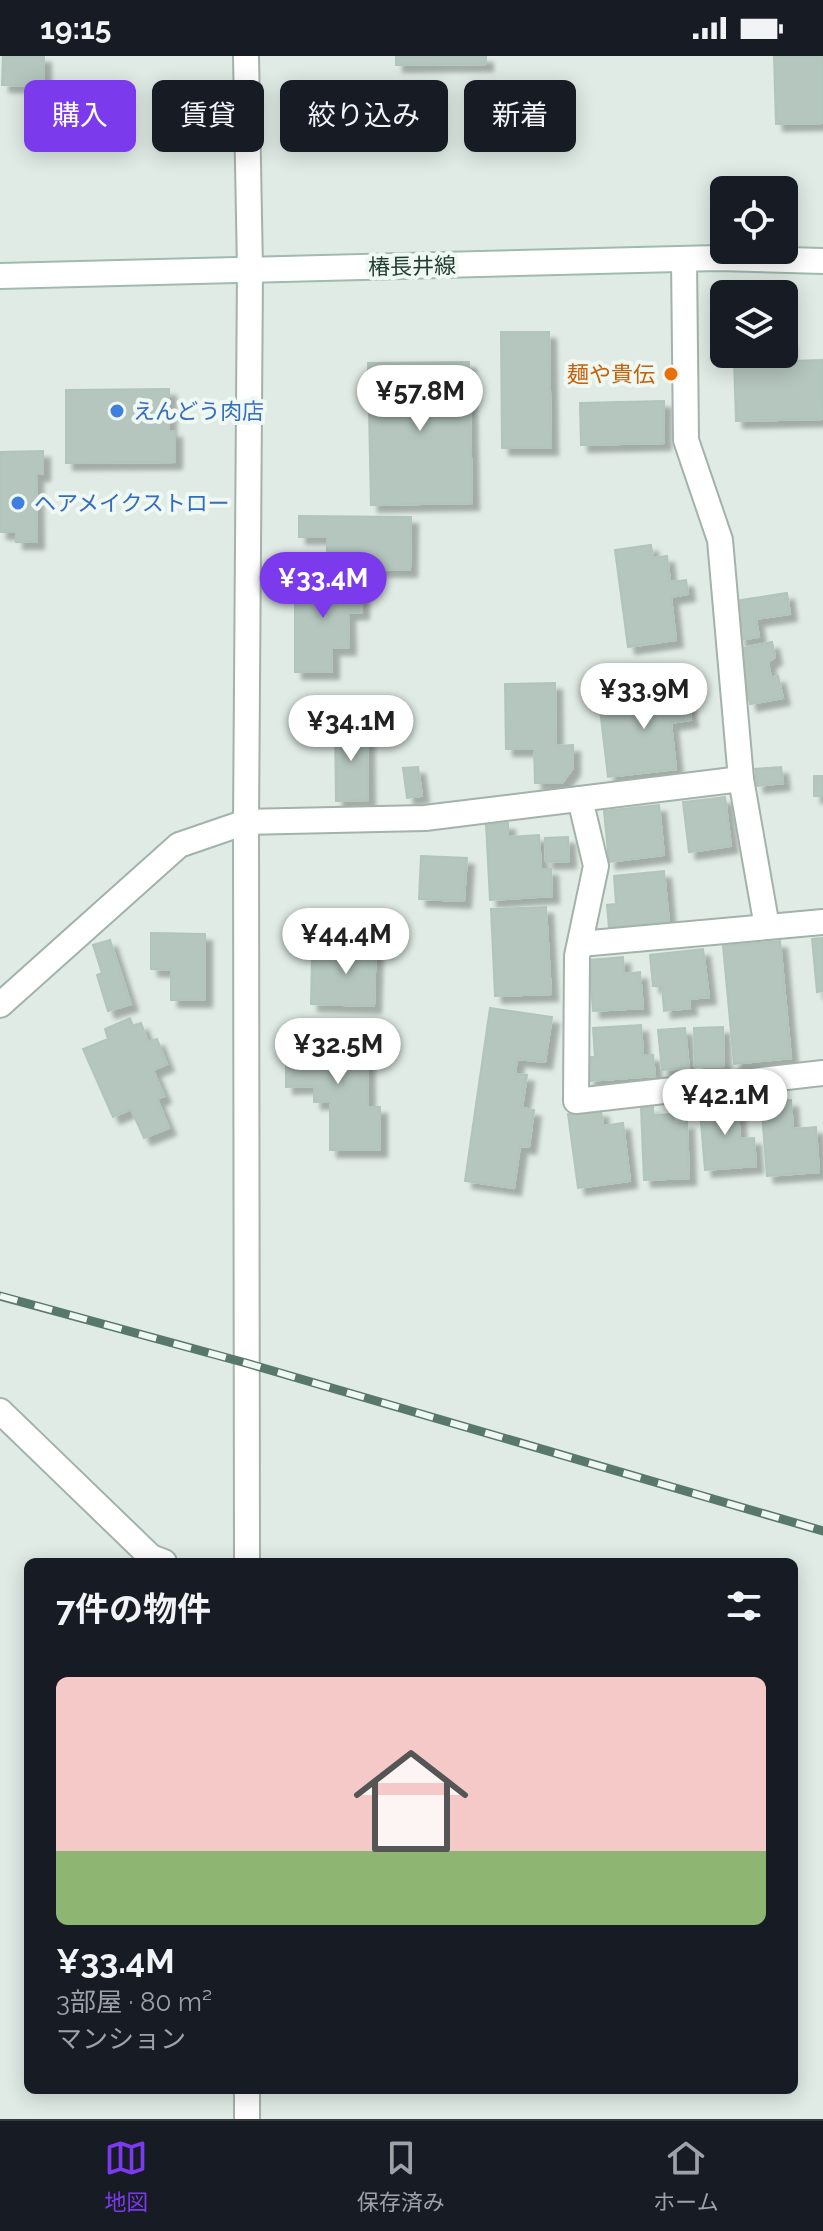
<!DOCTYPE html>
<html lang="ja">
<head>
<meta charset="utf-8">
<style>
	body { margin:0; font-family:Raleway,"Noto Sans JP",sans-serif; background:#20242c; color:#f1f3f6; height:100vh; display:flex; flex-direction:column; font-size:30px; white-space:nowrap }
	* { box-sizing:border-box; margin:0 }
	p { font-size:26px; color:#9ea1a6 }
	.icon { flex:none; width:44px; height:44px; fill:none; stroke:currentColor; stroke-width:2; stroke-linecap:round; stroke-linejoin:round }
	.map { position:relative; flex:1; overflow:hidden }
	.details { position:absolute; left:24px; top:1502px; width:774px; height:536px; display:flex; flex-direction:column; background:#171b24; border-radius:12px; box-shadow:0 4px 20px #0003 }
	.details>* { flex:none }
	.banner { position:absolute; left:24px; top:24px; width:776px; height:72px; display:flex; gap:16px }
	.buttons { position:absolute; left:710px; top:120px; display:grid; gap:16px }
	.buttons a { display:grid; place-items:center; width:88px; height:88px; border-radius:12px; background:#171b24; box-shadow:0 4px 20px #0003; font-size:40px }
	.price { position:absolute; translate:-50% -68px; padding:0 18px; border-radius:28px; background:#fff; color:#222; font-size:26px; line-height:52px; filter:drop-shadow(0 2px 4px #0008) }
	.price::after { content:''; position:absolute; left:50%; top:48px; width:24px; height:18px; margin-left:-12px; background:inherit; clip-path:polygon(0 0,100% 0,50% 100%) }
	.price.current { background:#7c3aed; color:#fff }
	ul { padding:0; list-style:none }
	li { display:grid; align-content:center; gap:16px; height:424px; padding:0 32px }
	li span { display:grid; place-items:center; height:248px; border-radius:12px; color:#555 }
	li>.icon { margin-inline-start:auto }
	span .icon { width:144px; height:144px; fill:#fffc; stroke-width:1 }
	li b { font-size:34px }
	h2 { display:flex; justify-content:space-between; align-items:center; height:96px; padding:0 32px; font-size:34px }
	.pill { padding:0 28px; border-radius:12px; background:#171b24; box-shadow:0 4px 20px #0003; font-size:28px; line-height:72px }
	.pill.current { background:#7c3aed; color:#fff }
	.status { display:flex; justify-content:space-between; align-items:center; height:56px; padding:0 40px; background:#171b24; direction:ltr }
	.status svg { height:22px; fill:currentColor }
	.tabs { display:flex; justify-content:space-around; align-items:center; height:112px; border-top:2px solid #363941; background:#171b24; font-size:22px; color:#9ea1a6 }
	.tabs a { display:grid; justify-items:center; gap:4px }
	.tabs .current { color:#7c3aed }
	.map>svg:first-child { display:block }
	.building { fill:#b4c6bd; stroke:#b1c5ba; stroke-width:2; filter:url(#shadow) }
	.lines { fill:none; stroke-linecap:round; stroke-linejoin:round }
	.minor-casing { stroke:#a2b3ab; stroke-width:28 }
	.tertiary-casing { stroke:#a2b3ab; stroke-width:28 }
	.secondary-casing { stroke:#9fbbae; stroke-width:28 }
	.minor { stroke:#fff; stroke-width:24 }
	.tertiary { stroke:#fff; stroke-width:24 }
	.secondary { stroke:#fff; stroke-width:24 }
	.rail-casing { stroke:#59786c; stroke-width:9 }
	.rail { stroke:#eff8f3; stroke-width:6; stroke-dasharray:18; stroke-linecap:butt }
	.food-dot { fill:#e8710a; stroke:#eff8f3; stroke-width:3 }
	.shop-dot { fill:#3f7fe0; stroke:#eff8f3; stroke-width:3 }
	.labels { text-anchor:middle; stroke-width:8; stroke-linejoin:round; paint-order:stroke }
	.street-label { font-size:22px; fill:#1f3c31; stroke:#eff8f3 }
	.food-label { font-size:22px; fill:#c56008; stroke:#eff8f3; text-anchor:end }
	.shop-label { font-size:22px; fill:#366cbe; stroke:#eff8f3; text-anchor:start }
</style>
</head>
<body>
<div class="status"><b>19:15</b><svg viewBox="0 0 49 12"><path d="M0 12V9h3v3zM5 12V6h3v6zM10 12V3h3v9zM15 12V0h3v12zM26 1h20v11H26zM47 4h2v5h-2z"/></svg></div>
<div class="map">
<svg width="823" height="2063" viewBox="0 0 823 2063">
	<defs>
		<filter id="shadow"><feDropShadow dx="7" dy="7" stdDeviation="2" flood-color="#0004"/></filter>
	</defs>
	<rect width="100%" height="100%" fill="#dfebe4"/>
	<g class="building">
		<path d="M 3,0 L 44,0 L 44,30 L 2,29 Z"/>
		<path d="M 396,0 L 486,0 L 486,8 L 396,9 Z"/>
		<path d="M 774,0 L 823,0 L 823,67 L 776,68 Z"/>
		<path d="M 501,276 L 549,276 L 551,392 L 502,392 Z"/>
		<path d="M 789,284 L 789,305 L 822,304 L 823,363 L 736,365 L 734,305 L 765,304 L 765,298 L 784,298 L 784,285 Z"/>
		<path d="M 469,306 L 472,447 L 371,449 L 368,307 Z"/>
		<path d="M 169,333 L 169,375 L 175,375 L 175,406 L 66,407 L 66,334 Z"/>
		<path d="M 664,345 L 664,387 L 581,389 L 580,347 Z"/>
		<path d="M 43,395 L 43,418 L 36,418 L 37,486 L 16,486 L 16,476 L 0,476 L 0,396 Z"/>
		<path d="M 299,460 L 411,461 L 410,514 L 327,513 L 327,481 L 299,481 Z"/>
		<path d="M 651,489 L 653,502 L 667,500 L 670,526 L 686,524 L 688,538 L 671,541 L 676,584 L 628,591 L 615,494 Z"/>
		<path d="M 362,523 L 362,556 L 348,557 L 349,592 L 332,592 L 332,616 L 295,616 L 295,524 Z"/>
		<path d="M 787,537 L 790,558 L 756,563 L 759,581 L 739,584 L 734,545 Z"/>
		<path d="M 772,586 L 775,601 L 768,606 L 771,622 L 778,620 L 783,642 L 750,648 L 739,593 Z"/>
		<path d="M 555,627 L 556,690 L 573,689 L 573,712 L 562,727 L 535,727 L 534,693 L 506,693 L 505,628 Z"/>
		<path d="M 686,628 L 691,664 L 671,667 L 676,713 L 608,721 L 600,653 L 640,648 L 639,634 Z"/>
		<path d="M 335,669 L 367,669 L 368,744 L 336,745 Z"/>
		<path d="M 418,711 L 422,740 L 407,742 L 403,712 Z"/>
		<path d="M 781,711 L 783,727 L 757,730 L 755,713 Z"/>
		<rect x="814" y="720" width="9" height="20"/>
		<path d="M 725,741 L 731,790 L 689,796 L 683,746 Z"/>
		<path d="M 659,749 L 664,799 L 609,806 L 604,755 Z"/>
		<path d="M 508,767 L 508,781 L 539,779 L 541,813 L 551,813 L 552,840 L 490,844 L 486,768 Z"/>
		<path d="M 568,781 L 569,805 L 546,806 L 545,782 Z"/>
		<path d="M 421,800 L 467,802 L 464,845 L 419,843 Z"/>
		<path d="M 664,815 L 669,866 L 609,872 L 607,849 L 616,848 L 614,820 Z"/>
		<path d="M 546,851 L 551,938 L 495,940 L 491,853 Z"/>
		<path d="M 151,877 L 205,878 L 205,944 L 171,944 L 171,914 L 151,913 Z"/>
		<path d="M 823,882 L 823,935 L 817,936 L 812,883 Z"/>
		<path d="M 110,884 L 131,948 L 108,955 L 97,919 L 102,917 L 93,889 Z"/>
		<path d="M 347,884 L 376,885 L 374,950 L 311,948 L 312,903 L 325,903 L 325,896 L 346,897 Z"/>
		<path d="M 780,885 L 791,1002 L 734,1008 L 723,890 Z"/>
		<path d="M 703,893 L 709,941 L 689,943 L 690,952 L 664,955 L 662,930 L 653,930 L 650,899 Z"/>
		<path d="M 623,901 L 624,918 L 640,916 L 643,952 L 593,955 L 589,904 Z"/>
		<path d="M 490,952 L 552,961 L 545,1006 L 517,1003 L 515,1018 L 527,1019 L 522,1052 L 534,1054 L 529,1091 L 520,1090 L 514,1132 L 465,1125 Z"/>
		<path d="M 130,962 L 133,970 L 141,967 L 148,986 L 157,983 L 167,1008 L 153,1014 L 164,1040 L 157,1043 L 169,1072 L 144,1082 L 131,1053 L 113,1061 L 83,993 L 108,983 L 105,973 Z"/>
		<path d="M 641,969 L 643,999 L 653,999 L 655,1020 L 588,1025 L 587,1001 L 595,1001 L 593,972 Z"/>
		<path d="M 723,971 L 724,1010 L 695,1011 L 694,972 Z"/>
		<path d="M 685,972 L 689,1012 L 662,1014 L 658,974 Z"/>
		<path d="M 367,976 L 368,1051 L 380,1051 L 380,1094 L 330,1094 L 330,1046 L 314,1046 L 314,1030 L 286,1031 L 286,986 L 314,986 L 314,977 Z"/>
		<path d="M 737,1040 L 740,1083 L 754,1082 L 756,1110 L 705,1114 L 700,1055 L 711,1054 L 711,1042 Z"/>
		<path d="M 791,1044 L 793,1073 L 816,1071 L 819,1116 L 767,1120 L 761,1046 Z"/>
		<path d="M 653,1051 L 653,1059 L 674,1058 L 674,1067 L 687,1066 L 689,1122 L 644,1124 L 641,1052 Z"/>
		<path d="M 601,1054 L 603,1070 L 623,1067 L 630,1125 L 578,1132 L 568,1058 Z"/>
	</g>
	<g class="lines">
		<defs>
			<g id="minor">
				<path d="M 684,203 L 686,384 L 720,484 L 741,723 L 767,871"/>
				<path d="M 580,743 L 596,810 L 577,900 L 576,1045 L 823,1017"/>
				<path d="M 580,888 L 823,866"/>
				<path d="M 0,949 L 179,789 L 246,766 L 425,762 L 741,723"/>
				<path d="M 0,1355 L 151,1501 L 164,1506"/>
			</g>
			<g id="tertiary">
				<path d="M 246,0 L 250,214 L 246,766 L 247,1506"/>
				<path d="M 247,2063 L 247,2034"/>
			</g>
			<path id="secondary" d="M 0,220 L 718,202 L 823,205"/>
		</defs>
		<use href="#minor" class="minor-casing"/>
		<use href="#tertiary" class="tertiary-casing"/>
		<use href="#secondary" class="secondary-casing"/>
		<use href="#minor" class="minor"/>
		<use href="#tertiary" class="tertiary"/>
		<use href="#secondary" class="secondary"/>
		<defs>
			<path id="rail" d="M 0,1240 L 246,1307 L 823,1475"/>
		</defs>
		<use href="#rail" class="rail-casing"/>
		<use href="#rail" class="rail"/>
	</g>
	<circle class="food-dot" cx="671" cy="318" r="8"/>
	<g class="shop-dot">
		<circle cx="117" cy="355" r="8"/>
		<circle cx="18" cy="447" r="8"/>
	</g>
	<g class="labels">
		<g class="street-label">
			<text transform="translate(412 210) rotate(-1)" y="8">椿長井線</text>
		</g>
		<g class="food-label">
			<text x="655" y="326">麺や貴伝</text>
		</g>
		<g class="shop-label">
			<text x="133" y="363">えんどう肉店</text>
			<text x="34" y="455">ヘアメイクストロー</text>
		</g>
	</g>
</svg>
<div class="buttons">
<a><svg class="icon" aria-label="locate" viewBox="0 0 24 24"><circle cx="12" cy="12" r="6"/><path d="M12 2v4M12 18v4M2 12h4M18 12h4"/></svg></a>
<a><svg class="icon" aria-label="layers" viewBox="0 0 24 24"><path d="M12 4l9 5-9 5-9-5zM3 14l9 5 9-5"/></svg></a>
</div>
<b class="price" style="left:420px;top:377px">¥57.8M</b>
<b class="price current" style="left:323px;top:564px">¥33.4M</b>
<b class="price" style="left:644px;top:675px">¥33.9M</b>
<b class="price" style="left:351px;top:707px">¥34.1M</b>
<b class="price" style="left:346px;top:920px">¥44.4M</b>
<b class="price" style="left:338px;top:1030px">¥32.5M</b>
<b class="price" style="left:725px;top:1081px">¥42.1M</b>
<div class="banner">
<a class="pill current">購入</a>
<a class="pill">賃貸</a>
<a class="pill">絞り込み</a>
<a class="pill">新着</a>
</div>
<section class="details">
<h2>7件の物件<svg class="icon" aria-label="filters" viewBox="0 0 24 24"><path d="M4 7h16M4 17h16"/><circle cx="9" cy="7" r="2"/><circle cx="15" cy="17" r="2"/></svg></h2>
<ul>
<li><span style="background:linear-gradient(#f6c9c9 70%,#8fb573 0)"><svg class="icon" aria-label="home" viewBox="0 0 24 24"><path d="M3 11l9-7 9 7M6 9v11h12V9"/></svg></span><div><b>¥33.4M</b><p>3部屋 · 80 m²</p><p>マンション</p></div></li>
</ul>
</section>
</div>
<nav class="tabs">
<a class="current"><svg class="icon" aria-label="map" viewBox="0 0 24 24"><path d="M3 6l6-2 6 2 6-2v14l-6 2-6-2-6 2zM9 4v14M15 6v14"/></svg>地図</a>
<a><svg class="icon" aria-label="saved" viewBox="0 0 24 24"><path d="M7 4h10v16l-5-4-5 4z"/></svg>保存済み</a>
<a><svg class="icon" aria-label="home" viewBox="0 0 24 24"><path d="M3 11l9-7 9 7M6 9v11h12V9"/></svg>ホーム</a>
</nav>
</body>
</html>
